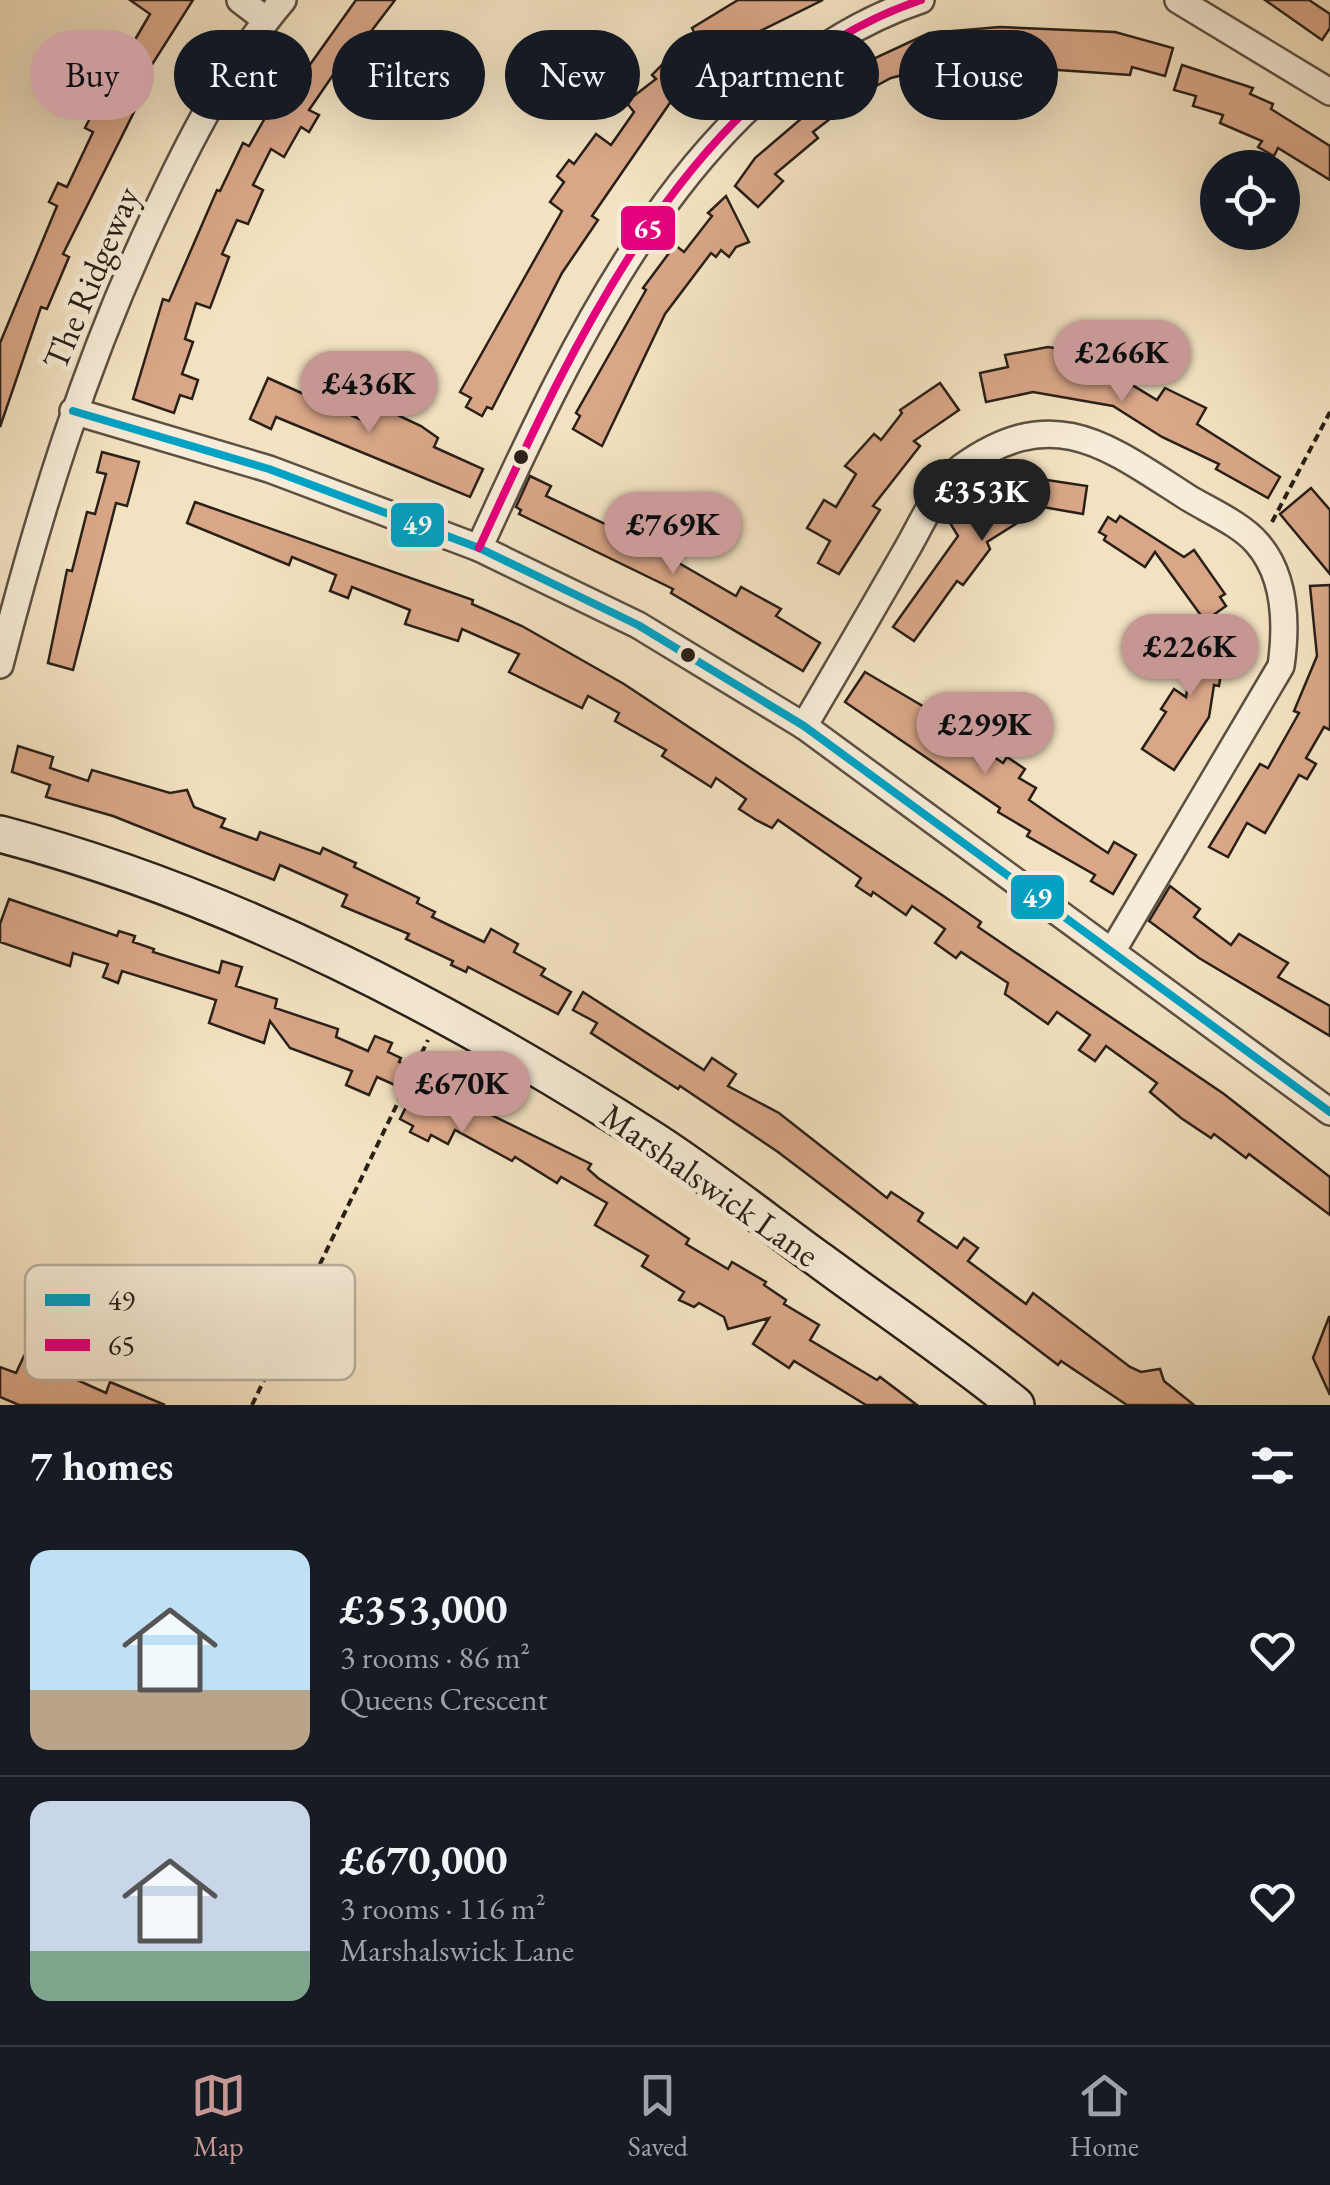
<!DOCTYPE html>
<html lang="en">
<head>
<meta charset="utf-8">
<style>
	body { margin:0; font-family:"EB Garamond",serif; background:#242831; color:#f1f3f6; height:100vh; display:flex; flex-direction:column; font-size:38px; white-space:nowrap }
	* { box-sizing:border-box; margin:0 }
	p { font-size:32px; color:#9ea1a6 }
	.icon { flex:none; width:55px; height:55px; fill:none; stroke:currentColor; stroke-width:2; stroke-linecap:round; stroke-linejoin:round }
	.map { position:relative; height:1405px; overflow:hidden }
	.panel { display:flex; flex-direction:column; background:#171b24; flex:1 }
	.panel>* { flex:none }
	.banner { position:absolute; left:30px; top:30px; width:1270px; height:90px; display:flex; gap:20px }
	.fabs { position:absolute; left:1200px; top:150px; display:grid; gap:20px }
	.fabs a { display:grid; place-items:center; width:100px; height:100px; border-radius:50%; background:#171b24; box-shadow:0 10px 40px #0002; font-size:50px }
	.price { position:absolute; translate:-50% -85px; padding:0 22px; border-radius:35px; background:#c59692; color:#111; font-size:32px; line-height:65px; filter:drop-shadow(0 2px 5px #0008) }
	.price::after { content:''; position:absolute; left:50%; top:60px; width:30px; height:22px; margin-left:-15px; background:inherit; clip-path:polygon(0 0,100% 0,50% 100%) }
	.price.current { background:#222; color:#fff }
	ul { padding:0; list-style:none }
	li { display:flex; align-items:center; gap:30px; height:250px; padding:0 30px }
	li+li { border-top:2px solid #363941 }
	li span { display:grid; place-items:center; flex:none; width:280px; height:200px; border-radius:20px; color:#555 }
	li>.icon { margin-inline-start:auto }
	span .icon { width:120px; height:120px; fill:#fffc; stroke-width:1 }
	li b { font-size:42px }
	h2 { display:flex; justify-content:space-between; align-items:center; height:120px; padding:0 30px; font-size:42px }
	.tag { padding:0 35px; border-radius:45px; background:#171b24; box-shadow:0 10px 40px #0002; font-size:35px; line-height:90px }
	.tag.current { background:#c59692; color:#111 }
	.tab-bar { display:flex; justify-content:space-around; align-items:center; height:140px; border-top:2px solid #363941; background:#171b24; font-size:28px; color:#9ea1a6 }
	.tab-bar a { display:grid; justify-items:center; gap:5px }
	.tab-bar .current { color:#c59692 }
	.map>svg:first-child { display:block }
	.building { fill:#d9a687; stroke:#292018; stroke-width:2.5 }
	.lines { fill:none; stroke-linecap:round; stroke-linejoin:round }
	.street-casing { stroke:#5c5042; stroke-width:30 }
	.secondary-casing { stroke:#292018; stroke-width:40 }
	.path { stroke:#292018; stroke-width:4; stroke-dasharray:8 5; stroke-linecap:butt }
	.street { stroke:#f7ecd7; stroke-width:25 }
	.secondary { stroke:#f7ecd7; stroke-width:35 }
	.bus-1-casing { stroke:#f7ecd7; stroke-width:15 }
	.bus-2-casing { stroke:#f7ecd7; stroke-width:15 }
	.bus-1 { stroke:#02a2c5; stroke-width:8 }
	.bus-2 { stroke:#e5007d; stroke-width:8 }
	.bus-dot { fill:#292018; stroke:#f7ecd7; stroke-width:4 }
	.labels { text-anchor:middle; stroke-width:10; stroke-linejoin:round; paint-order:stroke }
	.street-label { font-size:35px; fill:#292018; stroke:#f7ecd7 }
	.key { fill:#f7ecd7; stroke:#b9af9e; stroke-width:2.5 }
	.key-label { font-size:28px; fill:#292018 }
	.line-badge { stroke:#f7ecd7; stroke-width:4 }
	.badge-label { font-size:28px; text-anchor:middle; font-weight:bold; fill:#fff }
</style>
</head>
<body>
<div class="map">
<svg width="1330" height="1405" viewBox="0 0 1330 1405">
	<rect width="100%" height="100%" fill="#f3e2c1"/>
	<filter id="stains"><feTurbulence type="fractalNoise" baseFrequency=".002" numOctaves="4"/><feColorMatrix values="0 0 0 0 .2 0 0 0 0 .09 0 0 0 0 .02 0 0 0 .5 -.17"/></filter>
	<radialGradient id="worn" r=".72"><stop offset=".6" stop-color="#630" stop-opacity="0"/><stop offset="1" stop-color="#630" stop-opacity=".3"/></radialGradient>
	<g class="building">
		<path d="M 130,0 L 193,0 L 132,96 L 140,100 L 63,254 L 69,257 L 47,309 L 41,307 L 0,427 L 0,343 L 57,206 L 49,202 L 58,183 L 67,187 L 93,132 L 85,128 L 90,118 L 81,113 L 89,98 L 98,103 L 150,14 Z"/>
		<path d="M 356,0 L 395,0 L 360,46 L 368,52 L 356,68 L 344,59 L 309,110 L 319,115 L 309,132 L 301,127 L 284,157 L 271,149 L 253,185 L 263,190 L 248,224 L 237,220 L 222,254 L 229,257 L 210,308 L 196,303 L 185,339 L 193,342 L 182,374 L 198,380 L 192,399 L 180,395 L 174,413 L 133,399 L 163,299 L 169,301 L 217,190 L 220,191 L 243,143 L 249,146 L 277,97 L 284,101 Z"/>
		<path d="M 738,0 L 823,0 L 758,32 L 763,39 L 708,72 L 679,102 L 674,97 L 592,216 L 598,220 L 562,273 L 492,409 L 487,407 L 482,416 L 466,407 L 471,398 L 460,392 L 562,211 L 550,202 L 564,182 L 557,176 L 569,160 L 574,164 L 596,134 L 611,145 L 634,112 L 626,102 L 656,79 L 652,75 L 694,32 L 692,28 Z"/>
		<path d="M 1265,0 L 1309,0 L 1330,14 L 1330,28 L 1322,40 Z"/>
		<path d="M 1000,27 L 1115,32 L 1173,48 L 1165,76 L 1132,67 L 1130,75 L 1044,69 L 1044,60 L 1007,60 L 1008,69 L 991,71 L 989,56 L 929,63 L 930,68 L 891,78 L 865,92 L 813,132 L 818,138 L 775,174 L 783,181 L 758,207 L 735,186 L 755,158 L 809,112 L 803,104 L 845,72 L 929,33 Z"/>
		<path d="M 1182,65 L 1253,88 L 1250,94 L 1273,104 L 1271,109 L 1330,146 L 1330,180 L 1278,148 L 1274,156 L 1258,147 L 1262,141 L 1220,123 L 1223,115 L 1193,106 L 1196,96 L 1174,90 Z"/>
		<path d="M 726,196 L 749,242 L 736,247 L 729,257 L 721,250 L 716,257 L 711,253 L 665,314 L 602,446 L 573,429 L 580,416 L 576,413 L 646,290 L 643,288 L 675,245 L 684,252 L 712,216 L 708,213 Z"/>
		<path d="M 1048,347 L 1113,358 L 1111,372 L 1157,400 L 1165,388 L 1206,408 L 1197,424 L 1280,477 L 1268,498 L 1216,469 L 1219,464 L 1162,437 L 1113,406 L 1033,392 L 986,402 L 980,373 L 1008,367 L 1005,355 Z"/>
		<path d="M 268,378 L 364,421 L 372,403 L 421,426 L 438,438 L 434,447 L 483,469 L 470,497 L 276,417 L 271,429 L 250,419 Z"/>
		<path d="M 940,383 L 959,410 L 914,441 L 920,446 L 873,506 L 880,510 L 839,574 L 818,563 L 830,541 L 807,528 L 824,500 L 836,507 L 856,474 L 845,466 L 874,434 L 881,440 L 902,413 L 900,410 Z"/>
		<path d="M 102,452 L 139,462 L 127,506 L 116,503 L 73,670 L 48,663 L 67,570 L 72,571 L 87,512 L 95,514 L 106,474 L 97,472 Z"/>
		<path d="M 530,476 L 551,486 L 546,496 L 639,540 L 736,596 L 741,587 L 781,609 L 776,616 L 820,643 L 803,671 L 671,593 L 673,589 L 519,514 L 521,510 L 516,507 Z"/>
		<path d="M 1047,480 L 1087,486 L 1083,514 L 1037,506 L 1038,510 L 987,542 L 990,549 L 963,585 L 957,581 L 914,641 L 893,627 L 958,536 L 950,523 L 1005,488 L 1010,495 L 1046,490 Z"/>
		<path d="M 1311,488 L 1330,510 L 1330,574 L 1280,514 Z"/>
		<path d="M 195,502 L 473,600 L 472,604 L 522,626 L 624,684 L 942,895 L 981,922 L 978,927 L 1224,1094 L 1330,1177 L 1330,1215 L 1249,1154 L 1246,1158 L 1214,1134 L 1211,1138 L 1181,1118 L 1150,1092 L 1157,1083 L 1106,1046 L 1095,1061 L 1079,1050 L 1090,1035 L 1057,1012 L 1048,1024 L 1005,994 L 1008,983 L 961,952 L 956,958 L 935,943 L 945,929 L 912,906 L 906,915 L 873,892 L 871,896 L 856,886 L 861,878 L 778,820 L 772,828 L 756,820 L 739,809 L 746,799 L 716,778 L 711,787 L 662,756 L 666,750 L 615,721 L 619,713 L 588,696 L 582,708 L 509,672 L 519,654 L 462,629 L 458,641 L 405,624 L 410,610 L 352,587 L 348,598 L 330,591 L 336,575 L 292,557 L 289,565 L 187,523 Z"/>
		<path d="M 1120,516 L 1184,557 L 1194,550 L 1225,594 L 1220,597 L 1226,606 L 1205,621 L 1155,552 L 1145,567 L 1104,540 L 1106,536 L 1099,532 L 1108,517 L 1116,522 Z"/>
		<path d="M 1330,585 L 1330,730 L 1324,727 L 1306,758 L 1316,764 L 1307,779 L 1299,775 L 1265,833 L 1247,823 L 1228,857 L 1209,847 L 1260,764 L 1268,768 L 1299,713 L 1294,711 L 1317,656 L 1310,586 Z"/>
		<path d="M 1197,624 L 1228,629 L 1219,686 L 1214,685 L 1209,717 L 1174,770 L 1142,749 L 1166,712 L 1161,709 L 1174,689 L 1186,697 Z"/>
		<path d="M 865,672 L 970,734 L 967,739 L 1003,763 L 1007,757 L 1025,769 L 1019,778 L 1036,788 L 1029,800 L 1058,820 L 1108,853 L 1114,842 L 1136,855 L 1113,894 L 1091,881 L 1095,875 L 1027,836 L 1030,831 L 998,812 L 1000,808 L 845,702 Z"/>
		<path d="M 18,746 L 53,757 L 50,768 L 88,781 L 92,770 L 170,793 L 187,790 L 194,807 L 225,819 L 221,827 L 257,840 L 260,832 L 320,854 L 323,848 L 356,863 L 354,867 L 419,898 L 417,903 L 435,912 L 432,917 L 484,942 L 491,929 L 518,944 L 514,952 L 545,969 L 541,975 L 571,992 L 558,1014 L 468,967 L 466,972 L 451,965 L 453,961 L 406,939 L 409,934 L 342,906 L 347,895 L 280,865 L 274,880 L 113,816 L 46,797 L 50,785 L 12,772 Z"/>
		<path d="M 1170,886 L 1200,909 L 1194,917 L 1231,945 L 1239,934 L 1288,963 L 1278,977 L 1330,1006 L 1330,1036 L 1199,958 L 1149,921 Z"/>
		<path d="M 9,899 L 117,936 L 119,931 L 135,936 L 133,942 L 154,949 L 153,952 L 219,973 L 222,961 L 242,967 L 236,986 L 277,999 L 275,1008 L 338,1029 L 336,1037 L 368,1051 L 375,1036 L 392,1043 L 388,1052 L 401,1058 L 399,1062 L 473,1095 L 469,1104 L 591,1164 L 588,1169 L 598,1178 L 689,1239 L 686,1244 L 728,1269 L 732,1262 L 766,1282 L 764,1285 L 786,1300 L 784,1304 L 819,1325 L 810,1340 L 877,1380 L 880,1377 L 917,1405 L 866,1405 L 794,1361 L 789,1368 L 753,1344 L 769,1318 L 728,1329 L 724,1317 L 699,1303 L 694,1307 L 679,1300 L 684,1292 L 642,1266 L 648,1256 L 595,1225 L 607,1203 L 561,1177 L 557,1183 L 515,1157 L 512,1161 L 455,1130 L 448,1144 L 431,1135 L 428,1141 L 410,1132 L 413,1126 L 400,1119 L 413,1093 L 377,1077 L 369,1095 L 346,1085 L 352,1071 L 290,1048 L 270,1021 L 264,1043 L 209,1023 L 216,1000 L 122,971 L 118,983 L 103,977 L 108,964 L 73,953 L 70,966 L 0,942 L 0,924 Z"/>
		<path d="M 583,992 L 704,1070 L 712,1058 L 736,1074 L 728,1086 L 779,1113 L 887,1198 L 891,1192 L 923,1213 L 918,1221 L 957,1248 L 964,1238 L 978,1248 L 968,1261 L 1026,1304 L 1033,1293 L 1130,1367 L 1141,1372 L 1160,1369 L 1164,1381 L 1194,1405 L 1127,1405 L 1061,1361 L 1058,1365 L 778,1152 L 680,1086 L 678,1089 L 591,1033 L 597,1023 L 573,1010 Z"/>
		<path d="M 1329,1317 L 1330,1317 L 1330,1395 L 1313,1358 Z"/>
		<path d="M 24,1356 L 106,1393 L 110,1382 L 165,1405 L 19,1405 L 0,1397 L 0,1367 L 16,1373 Z"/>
	</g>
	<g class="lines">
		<defs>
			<g id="street">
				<path d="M 240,0 L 266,20"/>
				<path d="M 1178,0 L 1330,92"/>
				<path d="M 73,411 L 269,469 L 479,548 L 638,625 L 804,726 L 1330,1112"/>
				<path d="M 479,548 C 572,345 693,76 921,0"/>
				<path d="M 0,665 C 39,512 85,364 152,221 C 188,143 227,66 283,0"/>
				<path d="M 804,726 C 839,667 873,608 907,549 C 922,523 938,485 962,467 C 1053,402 1106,445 1187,497 C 1208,510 1241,524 1257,543 C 1286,576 1287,624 1281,666 L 1113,950"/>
			</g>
			<path id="secondary" d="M 0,834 C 233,895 454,1012 655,1141 C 712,1178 766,1221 821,1261 C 886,1309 953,1354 1016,1405"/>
		</defs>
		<use href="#street" class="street-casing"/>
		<use href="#secondary" class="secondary-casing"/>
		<g class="path">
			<path d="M 1272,522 L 1330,412"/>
			<path d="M 252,1405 L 428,1040"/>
		</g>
		<use href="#street" class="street"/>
		<use href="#secondary" class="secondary"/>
		<defs>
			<path id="bus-1" d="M 73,411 L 269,469 L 479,548 L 638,625 L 804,726 L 1330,1112"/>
			<path id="bus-2" d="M 479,548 C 572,345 693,76 921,0"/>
		</defs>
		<use href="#bus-1" class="bus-1-casing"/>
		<use href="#bus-2" class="bus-2-casing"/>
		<use href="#bus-1" class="bus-1"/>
		<use href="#bus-2" class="bus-2"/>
	</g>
	<g class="bus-dot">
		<circle cx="521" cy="457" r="9"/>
		<circle cx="688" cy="655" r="9"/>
	</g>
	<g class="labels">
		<g class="street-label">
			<text transform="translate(91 278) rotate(-67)" y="12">The Ridgeway</text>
			<text transform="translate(710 1185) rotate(35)" y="12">Marshalswick Lane</text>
		</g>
	</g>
	<rect x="25" y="1265" width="330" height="115" rx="15" class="key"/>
	<rect x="45" y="1294" width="45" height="12" fill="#02a2c5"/>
	<rect x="45" y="1339" width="45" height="12" fill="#e5007d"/>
	<g class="key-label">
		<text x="108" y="1310">49</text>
		<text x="108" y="1355">65</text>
	</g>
	<g class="line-badge">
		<rect x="619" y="204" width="58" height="48" rx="10" fill="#e5007d"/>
		<rect x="389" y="501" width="57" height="48" rx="10" fill="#02a2c5"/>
		<rect x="1009" y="873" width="57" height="48" rx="10" fill="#02a2c5"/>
	</g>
	<g class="badge-label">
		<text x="648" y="238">65</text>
		<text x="417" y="534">49</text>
		<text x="1037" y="907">49</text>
	</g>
	<rect width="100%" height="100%" filter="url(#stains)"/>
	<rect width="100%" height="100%" fill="url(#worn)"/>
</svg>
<div class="fabs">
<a><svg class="icon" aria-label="locate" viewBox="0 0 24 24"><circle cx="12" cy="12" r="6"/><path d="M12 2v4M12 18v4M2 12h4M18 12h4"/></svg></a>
</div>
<b class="price" style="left:1122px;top:405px">£266K</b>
<b class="price" style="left:369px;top:436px">£436K</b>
<b class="price current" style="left:982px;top:544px">£353K</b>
<b class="price" style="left:673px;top:577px">£769K</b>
<b class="price" style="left:1190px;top:699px">£226K</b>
<b class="price" style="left:985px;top:777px">£299K</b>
<b class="price" style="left:462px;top:1136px">£670K</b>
<div class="banner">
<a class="tag current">Buy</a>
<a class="tag">Rent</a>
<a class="tag">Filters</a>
<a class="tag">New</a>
<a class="tag">Apartment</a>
<a class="tag">House</a>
</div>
</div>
<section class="panel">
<h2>7 homes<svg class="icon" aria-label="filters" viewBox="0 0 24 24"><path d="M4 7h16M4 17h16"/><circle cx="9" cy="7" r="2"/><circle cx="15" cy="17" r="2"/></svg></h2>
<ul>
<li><span style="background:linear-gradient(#bfe0f5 70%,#b9a48a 0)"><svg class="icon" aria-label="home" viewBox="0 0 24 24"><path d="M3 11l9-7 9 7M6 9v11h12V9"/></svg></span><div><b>£353,000</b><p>3 rooms · 86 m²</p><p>Queens Crescent</p></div><svg class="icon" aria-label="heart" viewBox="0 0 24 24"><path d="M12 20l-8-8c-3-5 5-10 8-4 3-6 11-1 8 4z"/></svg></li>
<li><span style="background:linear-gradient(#c9d6e8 75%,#7fa58c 0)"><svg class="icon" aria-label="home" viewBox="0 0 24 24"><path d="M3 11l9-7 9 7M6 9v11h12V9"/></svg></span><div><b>£670,000</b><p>3 rooms · 116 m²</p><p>Marshalswick Lane</p></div><svg class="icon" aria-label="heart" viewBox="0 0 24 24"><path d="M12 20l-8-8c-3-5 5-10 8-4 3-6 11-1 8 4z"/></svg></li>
</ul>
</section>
<nav class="tab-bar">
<a class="current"><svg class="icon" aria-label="map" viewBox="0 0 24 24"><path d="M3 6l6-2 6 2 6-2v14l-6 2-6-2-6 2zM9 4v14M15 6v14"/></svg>Map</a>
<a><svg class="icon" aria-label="saved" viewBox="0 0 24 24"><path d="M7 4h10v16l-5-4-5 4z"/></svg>Saved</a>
<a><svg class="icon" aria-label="home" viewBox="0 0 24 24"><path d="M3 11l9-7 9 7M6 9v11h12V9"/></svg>Home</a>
</nav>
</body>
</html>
